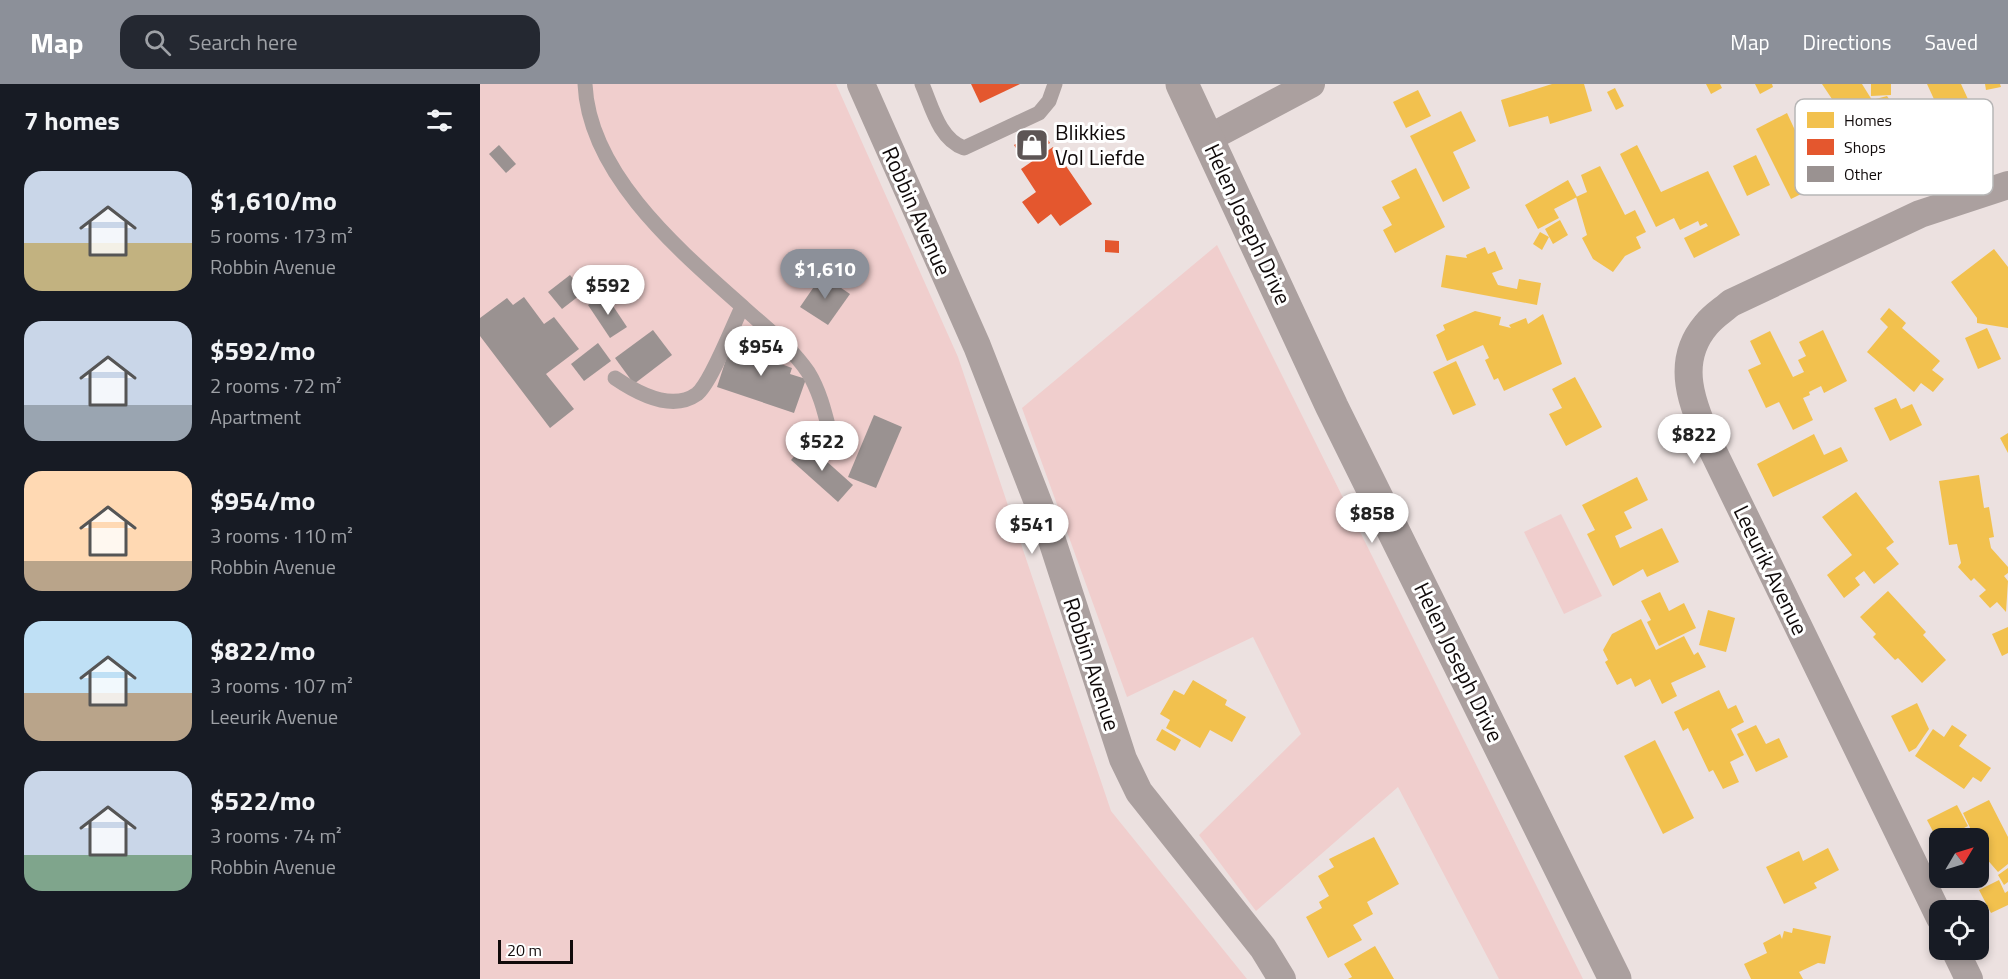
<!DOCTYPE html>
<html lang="en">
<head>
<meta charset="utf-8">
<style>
	body { margin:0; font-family:"Titillium Web",sans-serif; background:#242831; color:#f1f3f6; height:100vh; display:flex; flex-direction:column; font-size:22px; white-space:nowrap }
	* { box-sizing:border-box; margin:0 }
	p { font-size:20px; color:#9ea1a6 }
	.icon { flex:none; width:33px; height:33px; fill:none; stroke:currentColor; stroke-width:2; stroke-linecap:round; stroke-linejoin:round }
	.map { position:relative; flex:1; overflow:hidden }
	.sheet { display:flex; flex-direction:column; background:#171b24; width:480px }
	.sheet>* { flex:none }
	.needle { width:39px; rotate:52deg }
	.controls { position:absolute; left:1449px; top:744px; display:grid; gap:12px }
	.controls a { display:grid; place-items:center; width:60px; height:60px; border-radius:12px; background:#171b24; box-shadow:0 3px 9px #0003; font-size:30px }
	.scale { position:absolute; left:18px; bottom:15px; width:75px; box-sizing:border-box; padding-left:6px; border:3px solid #100a0a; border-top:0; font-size:16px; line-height:21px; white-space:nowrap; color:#100a0a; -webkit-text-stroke:4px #fff; paint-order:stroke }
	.price { position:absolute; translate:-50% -51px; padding:0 14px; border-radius:21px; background:#fff; color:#222; font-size:20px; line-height:39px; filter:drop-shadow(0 2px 3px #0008) }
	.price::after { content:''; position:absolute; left:50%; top:36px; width:18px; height:14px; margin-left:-9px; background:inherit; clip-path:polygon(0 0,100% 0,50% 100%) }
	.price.active { background:#8c9099; color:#fff }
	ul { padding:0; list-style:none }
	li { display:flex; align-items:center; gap:18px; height:150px; padding:0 24px }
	li span { display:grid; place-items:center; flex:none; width:168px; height:120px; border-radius:18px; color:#555 }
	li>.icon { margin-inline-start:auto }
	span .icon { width:72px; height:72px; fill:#fffc; stroke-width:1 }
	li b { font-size:26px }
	h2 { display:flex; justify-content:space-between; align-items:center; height:72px; padding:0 24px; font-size:26px }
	header { display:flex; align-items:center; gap:36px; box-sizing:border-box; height:84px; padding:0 30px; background:#8c9099; color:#fff }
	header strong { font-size:28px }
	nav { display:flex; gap:33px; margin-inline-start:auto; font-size:21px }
	.search { width:420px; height:54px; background:#242831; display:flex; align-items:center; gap:15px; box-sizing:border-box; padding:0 21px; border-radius:18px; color:#9ea1a6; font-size:22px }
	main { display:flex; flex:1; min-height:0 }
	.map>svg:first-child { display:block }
	.green { fill:#f0cecd }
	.homes { fill:#f2c14e }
	.shops { fill:#e4572e }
	.building { fill:#9a9291 }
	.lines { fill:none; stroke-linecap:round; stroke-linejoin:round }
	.service { stroke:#aba09f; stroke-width:15 }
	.minor { stroke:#aba09f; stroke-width:28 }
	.tertiary { stroke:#aba09f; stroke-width:33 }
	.labels { text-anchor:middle; stroke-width:6; stroke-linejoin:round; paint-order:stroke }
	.poi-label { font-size:22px; fill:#100a0a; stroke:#fff; text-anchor:start }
	.street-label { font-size:22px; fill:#100a0a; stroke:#fff }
	.key { fill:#fff; stroke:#b7b6b6; stroke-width:1.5 }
	.key-label { font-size:16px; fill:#100a0a }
</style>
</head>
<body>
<header>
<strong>Map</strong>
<div class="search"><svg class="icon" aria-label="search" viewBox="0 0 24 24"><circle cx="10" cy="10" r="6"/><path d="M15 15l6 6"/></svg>Search here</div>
<nav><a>Map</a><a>Directions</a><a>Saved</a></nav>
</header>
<main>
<section class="sheet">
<h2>7 homes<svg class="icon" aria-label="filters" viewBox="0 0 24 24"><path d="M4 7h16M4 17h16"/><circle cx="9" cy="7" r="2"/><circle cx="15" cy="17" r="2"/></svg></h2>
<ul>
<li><span style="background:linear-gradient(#c9d6e8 60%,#c2b280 0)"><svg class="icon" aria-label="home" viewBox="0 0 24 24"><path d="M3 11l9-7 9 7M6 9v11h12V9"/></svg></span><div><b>$1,610/mo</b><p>5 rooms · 173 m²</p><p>Robbin Avenue</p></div></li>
<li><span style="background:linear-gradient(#c9d6e8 70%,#9aa5b1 0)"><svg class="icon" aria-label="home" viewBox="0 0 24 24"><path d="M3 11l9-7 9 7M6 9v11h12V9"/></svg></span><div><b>$592/mo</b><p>2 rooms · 72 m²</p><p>Apartment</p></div></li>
<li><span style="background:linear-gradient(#ffd9b3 75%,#b9a48a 0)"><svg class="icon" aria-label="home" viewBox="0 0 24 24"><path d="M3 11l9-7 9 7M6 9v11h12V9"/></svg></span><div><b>$954/mo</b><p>3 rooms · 110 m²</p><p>Robbin Avenue</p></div></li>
<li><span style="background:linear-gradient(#bfe0f5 60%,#b9a48a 0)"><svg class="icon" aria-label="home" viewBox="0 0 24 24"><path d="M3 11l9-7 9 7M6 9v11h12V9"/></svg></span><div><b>$822/mo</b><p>3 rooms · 107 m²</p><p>Leeurik Avenue</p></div></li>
<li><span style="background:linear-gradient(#c9d6e8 70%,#7fa58c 0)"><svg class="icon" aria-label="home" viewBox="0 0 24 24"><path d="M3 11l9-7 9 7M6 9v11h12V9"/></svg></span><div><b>$522/mo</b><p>3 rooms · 74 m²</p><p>Robbin Avenue</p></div></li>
</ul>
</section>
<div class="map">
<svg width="1528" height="895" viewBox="0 0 1528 895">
	<rect width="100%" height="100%" fill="#ece1e0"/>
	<g class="green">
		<path d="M 0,0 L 356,0 L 478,273 L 631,727 L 767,895 L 0,895 Z"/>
		<path d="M 737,161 L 1103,895 L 1019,895 L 918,703 L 776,827 L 719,751 L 821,650 L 773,553 L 647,613 L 542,324 Z"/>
		<path d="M 1081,430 L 1122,512 L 1084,530 L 1044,448 Z"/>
	</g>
	<g class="homes">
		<path d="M 1072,0 L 1104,0 L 1112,27 L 1070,40 L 1068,32 L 1029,43 L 1021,16 Z"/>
		<path d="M 1226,0 L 1240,0 L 1242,4 L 1231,10 Z"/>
		<path d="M 1275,0 L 1292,0 L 1293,3 L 1280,10 Z"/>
		<path d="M 1342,0 L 1382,0 L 1392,16 L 1407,12 L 1418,28 L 1402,37 L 1422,67 L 1398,83 L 1377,52 L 1354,67 L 1328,29 L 1349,15 L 1352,20 L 1354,18 Z"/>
		<path d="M 1391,0 L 1411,0 L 1411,11 L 1391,12 Z"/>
		<path d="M 1447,0 L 1481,0 L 1498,37 L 1470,50 Z"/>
		<path d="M 1505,0 L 1520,0 L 1521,3 L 1506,6 Z"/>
		<path d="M 1135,4 L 1144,22 L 1136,26 L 1127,8 Z"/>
		<path d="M 938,6 L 951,32 L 926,44 L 913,18 Z"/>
		<path d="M 981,27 L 996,57 L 973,68 L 990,104 L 963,118 L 930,52 Z"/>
		<path d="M 1307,29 L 1320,57 L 1324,55 L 1342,91 L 1330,97 L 1333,104 L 1311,115 L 1276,45 Z"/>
		<path d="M 1157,61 L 1181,108 L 1228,87 L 1260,151 L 1214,174 L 1204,154 L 1228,142 L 1226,139 L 1220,142 L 1218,137 L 1200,146 L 1194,134 L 1176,143 L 1140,70 Z"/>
		<path d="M 1276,71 L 1290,101 L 1267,112 L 1253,82 Z"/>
		<path d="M 1120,82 L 1145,131 L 1155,126 L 1166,148 L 1156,153 L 1161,164 L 1145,172 L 1133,188 L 1113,175 L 1102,154 L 1107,151 L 1096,113 L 1107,108 L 1101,91 Z"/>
		<path d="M 936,84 L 965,143 L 915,169 L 903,146 L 912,141 L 902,123 L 920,114 L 911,97 Z"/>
		<path d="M 1088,96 L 1097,113 L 1074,125 L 1079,134 L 1058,145 L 1045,121 Z"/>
		<path d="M 1080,136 L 1088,151 L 1073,160 L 1065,145 Z"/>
		<path d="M 1060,148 L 1069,153 L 1062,166 L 1053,160 Z"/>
		<path d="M 1005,163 L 1008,170 L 1015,167 L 1023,185 L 1012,189 L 1018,201 L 1037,205 L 1039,195 L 1061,199 L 1057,221 L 961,203 L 966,171 L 987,174 L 986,171 Z"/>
		<path d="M 1514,165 L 1528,183 L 1528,244 L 1497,239 L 1497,234 L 1471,198 Z"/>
		<path d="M 1409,224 L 1426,239 L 1422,244 L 1460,277 L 1452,286 L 1464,295 L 1453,308 L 1441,299 L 1434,308 L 1387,268 L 1408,243 L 1400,235 Z"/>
		<path d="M 995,227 L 1021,233 L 1019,241 L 1031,244 L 1029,241 L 1046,234 L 1048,240 L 1063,230 L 1082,280 L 1024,307 L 1018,294 L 1014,296 L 1005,276 L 1009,274 L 1003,261 L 967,277 L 956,251 L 965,246 L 963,241 Z"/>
		<path d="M 1507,244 L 1521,275 L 1498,285 L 1485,254 Z"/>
		<path d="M 1343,246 L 1367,297 L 1344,309 L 1341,302 L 1329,308 L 1330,311 L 1323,314 L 1333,336 L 1313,346 L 1299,318 L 1286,324 L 1268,286 L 1281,280 L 1270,257 L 1290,247 L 1313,293 L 1324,288 L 1318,276 L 1326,272 L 1319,258 Z"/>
		<path d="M 976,277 L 996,321 L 973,331 L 953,288 Z"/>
		<path d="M 1095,293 L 1122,343 L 1086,362 L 1069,330 L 1082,324 L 1072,305 Z"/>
		<path d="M 1416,314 L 1421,325 L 1432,320 L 1442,341 L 1410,357 L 1394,324 Z"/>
		<path d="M 1528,349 L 1528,369 L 1520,354 Z"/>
		<path d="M 1334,350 L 1344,371 L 1361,363 L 1368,377 L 1293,413 L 1277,380 Z"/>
		<path d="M 1499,391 L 1504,424 L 1509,423 L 1514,453 L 1509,454 L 1511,464 L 1528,483 L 1528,489 L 1524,492 L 1528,497 L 1526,528 L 1517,518 L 1510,524 L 1499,512 L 1506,506 L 1494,494 L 1491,497 L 1478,483 L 1481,479 L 1477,460 L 1469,461 L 1459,397 Z"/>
		<path d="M 1157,393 L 1168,416 L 1144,428 L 1152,444 L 1135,452 L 1140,464 L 1182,444 L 1199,478 L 1167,493 L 1163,485 L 1133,502 L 1107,450 L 1115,446 L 1102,421 Z"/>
		<path d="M 1376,408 L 1414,458 L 1406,464 L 1419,480 L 1394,500 L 1384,487 L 1375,494 L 1380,501 L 1364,514 L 1347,491 L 1372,471 L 1342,433 Z"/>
		<path d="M 1408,507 L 1446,548 L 1443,551 L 1466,576 L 1442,599 L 1418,574 L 1415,576 L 1393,553 L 1396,550 L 1380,533 Z"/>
		<path d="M 1180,508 L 1189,527 L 1204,519 L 1216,544 L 1179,562 L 1167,538 L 1171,536 L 1161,517 Z"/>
		<path d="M 1228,526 L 1255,534 L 1246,568 L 1219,561 Z"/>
		<path d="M 1161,535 L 1176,566 L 1204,552 L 1214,571 L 1218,568 L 1226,583 L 1191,599 L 1197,612 L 1182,620 L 1170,595 L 1155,603 L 1151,594 L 1137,601 L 1125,578 L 1128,576 L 1123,566 L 1132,550 Z"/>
		<path d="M 1528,543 L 1528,569 L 1522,572 L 1512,550 Z"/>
		<path d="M 713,596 L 747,616 L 745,621 L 766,633 L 752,658 L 730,646 L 720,664 L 686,644 L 690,636 L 680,630 L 694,606 L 704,611 Z"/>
		<path d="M 1239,606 L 1248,625 L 1256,621 L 1264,638 L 1251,645 L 1264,671 L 1250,678 L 1259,698 L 1243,705 L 1233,686 L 1229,688 L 1208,644 L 1203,647 L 1194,628 Z"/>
		<path d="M 1437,619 L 1449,645 L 1436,664 L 1429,668 L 1411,632 Z"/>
		<path d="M 1276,641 L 1286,660 L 1299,654 L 1308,673 L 1276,688 L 1257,650 Z"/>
		<path d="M 1472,641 L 1487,651 L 1479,662 L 1511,684 L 1501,698 L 1493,693 L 1484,705 L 1435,672 L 1453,645 L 1464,653 Z"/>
		<path d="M 682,645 L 701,656 L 695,667 L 676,656 Z"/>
		<path d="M 1175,656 L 1214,734 L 1183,750 L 1144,672 Z"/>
		<path d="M 1509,716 L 1528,753 L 1528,780 L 1518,788 L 1498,765 L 1498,754 L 1490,754 L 1494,752 L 1483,729 Z"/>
		<path d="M 1477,721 L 1488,742 L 1458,757 L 1447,736 Z"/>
		<path d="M 894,753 L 919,800 L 887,818 L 893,830 L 873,841 L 882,856 L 848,874 L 826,833 L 842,824 L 839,818 L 849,812 L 838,792 L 854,783 L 849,775 Z"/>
		<path d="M 1348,764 L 1359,786 L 1334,799 L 1337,804 L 1304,820 L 1286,783 L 1319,767 L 1323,777 Z"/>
		<path d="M 1528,784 L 1528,798 L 1524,801 L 1518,791 Z"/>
		<path d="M 1519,796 L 1525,809 L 1528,807 L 1528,821 L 1511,829 L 1499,806 Z"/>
		<path d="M 1313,844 L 1351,852 L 1345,880 L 1338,879 L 1319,888 L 1323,895 L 1271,895 L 1264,880 L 1287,869 L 1283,859 L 1300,850 L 1302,855 L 1304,847 L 1312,849 Z"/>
		<path d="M 895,862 L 914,895 L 868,895 L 872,893 L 864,880 Z"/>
	</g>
	<g class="shops">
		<path d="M 491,0 L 540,0 L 500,19 Z"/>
		<path d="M 561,45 L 570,59 L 543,75 L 534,61 Z"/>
		<path d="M 573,63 L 612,120 L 580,142 L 571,130 L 558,140 L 542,118 L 556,108 L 541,85 Z"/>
		<path d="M 625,156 L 639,157 L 639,169 L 625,168 Z"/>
	</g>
	<g class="building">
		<path d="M 19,61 L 36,80 L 26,89 L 9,70 Z"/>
		<path d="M 90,191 L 104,208 L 82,225 L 68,208 Z"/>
		<path d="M 342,191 L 370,210 L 348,241 L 320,223 Z"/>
		<path d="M 125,210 L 147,243 L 130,254 L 108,221 Z"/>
		<path d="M 44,213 L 64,240 L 74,233 L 99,265 L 66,290 L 94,325 L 70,344 L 0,252 L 0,234 L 27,214 L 33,221 Z"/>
		<path d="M 173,246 L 192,271 L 154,300 L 135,274 Z"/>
		<path d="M 268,256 L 297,266 L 293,277 L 312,284 L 310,290 L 326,295 L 314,329 L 237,303 L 250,263 L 264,268 Z"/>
		<path d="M 118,259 L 131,277 L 104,297 L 91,280 Z"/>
		<path d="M 394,331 L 422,343 L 396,404 L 368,393 Z"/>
		<path d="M 326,359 L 373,401 L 358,418 L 311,376 Z"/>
	</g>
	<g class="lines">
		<g class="service">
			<path d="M 105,0 C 109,91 200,167 264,224 C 286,244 311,263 328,288 C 341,309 346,334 352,357"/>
			<path d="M 442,0 C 452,23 459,55 484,64 L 559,29 L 569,17 L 575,0"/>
			<path d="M 135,294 C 157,309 192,328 217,310 C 231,299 253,241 262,223"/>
		</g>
		<g class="minor">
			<path d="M 381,0 L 497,262 L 568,444 L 643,675 L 659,708 L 783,864 L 802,895"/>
			<path d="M 729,54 L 831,0"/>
			<path d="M 1460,834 L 1233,367 C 1215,326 1192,281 1226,241 C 1233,232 1243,226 1251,219 L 1440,130 L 1528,101"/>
			<path d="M 1475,866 L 1489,895"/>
		</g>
		<path class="tertiary" d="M 702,0 L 852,323 L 1135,895"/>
	</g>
	<defs>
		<symbol id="shop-square" viewBox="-11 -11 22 22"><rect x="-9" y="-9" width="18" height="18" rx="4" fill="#5d5555" stroke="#fff"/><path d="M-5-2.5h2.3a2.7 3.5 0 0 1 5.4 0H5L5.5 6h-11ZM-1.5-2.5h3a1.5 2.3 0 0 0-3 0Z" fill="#fff"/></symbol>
	</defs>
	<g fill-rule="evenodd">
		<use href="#shop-square" x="533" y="42" width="38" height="38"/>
	</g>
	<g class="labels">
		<g class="poi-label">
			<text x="575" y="56">Blikkies<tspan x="575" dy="25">Vol Liefde</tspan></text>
		</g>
		<g class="street-label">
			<text transform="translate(437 127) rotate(66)" y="8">Robbin Avenue</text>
			<text transform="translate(768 140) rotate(65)" y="8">Helen Joseph Drive</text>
			<text transform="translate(1291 486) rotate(64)" y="8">Leeurik Avenue</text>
			<text transform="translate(979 578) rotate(64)" y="8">Helen Joseph Drive</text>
			<text transform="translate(612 580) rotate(72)" y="8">Robbin Avenue</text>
		</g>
	</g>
	<rect x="1315" y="15" width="198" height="96" rx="9" class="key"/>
	<rect x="1327" y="28" width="27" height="16" fill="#f2c14e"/>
	<rect x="1327" y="55" width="27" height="16" fill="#e4572e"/>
	<rect x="1327" y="82" width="27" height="16" fill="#9a9291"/>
	<g class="key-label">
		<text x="1364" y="42">Homes</text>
		<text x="1364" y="69">Shops</text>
		<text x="1364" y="96">Other</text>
	</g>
</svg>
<div class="controls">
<a><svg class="needle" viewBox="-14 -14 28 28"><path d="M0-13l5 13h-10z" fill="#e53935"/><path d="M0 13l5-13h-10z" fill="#9ea1a6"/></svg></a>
<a><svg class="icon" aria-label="locate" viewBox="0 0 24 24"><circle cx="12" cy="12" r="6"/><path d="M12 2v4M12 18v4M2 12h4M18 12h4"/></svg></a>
</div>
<div class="scale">20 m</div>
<b class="price active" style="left:345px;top:216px">$1,610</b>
<b class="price" style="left:128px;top:232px">$592</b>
<b class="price" style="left:281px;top:293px">$954</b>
<b class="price" style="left:1214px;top:381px">$822</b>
<b class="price" style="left:342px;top:388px">$522</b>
<b class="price" style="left:892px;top:460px">$858</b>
<b class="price" style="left:552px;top:471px">$541</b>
</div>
</main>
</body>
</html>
